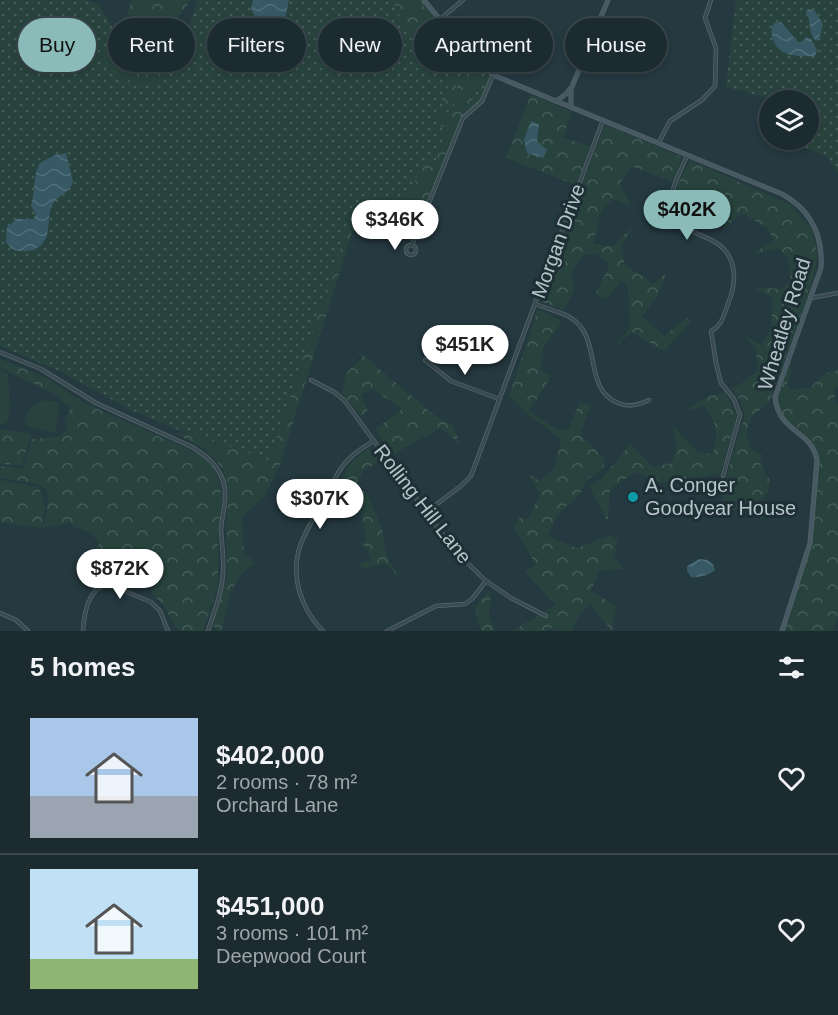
<!DOCTYPE html>
<html lang="en">
<head>
<meta charset="utf-8">
<style>
	body { margin:0; font-family:Arial,sans-serif; background:#29373c; color:#f1f3f6; height:100vh; display:flex; flex-direction:column; font-size:22px; white-space:nowrap }
	* { box-sizing:border-box; margin:0 }
	p { font-size:20px; color:#a0a7ab }
	.icon { flex:none; width:33px; height:33px; fill:none; stroke:currentColor; stroke-width:2; stroke-linecap:round; stroke-linejoin:round }
	.map { position:relative; height:631px; overflow:hidden }
	.drawer { display:flex; flex-direction:column; background:#1c2b30; flex:1 }
	.drawer>* { flex:none }
	.guide { position:absolute; left:18px; top:18px; width:802px; height:54px; display:flex; gap:12px }
	.controls { position:absolute; left:759px; top:90px; display:grid; gap:12px }
	.controls a { display:grid; place-items:center; width:60px; height:60px; border-radius:50%; background:#1c2b30; box-shadow:0 3px 9px #0003,0 0 0 2px #3a474c; font-size:30px }
	.price { position:absolute; translate:-50% -51px; padding:0 14px; border-radius:21px; background:#fff; color:#222; font-size:20px; line-height:39px; filter:drop-shadow(0 2px 3px #0008) }
	.price::after { content:''; position:absolute; left:50%; top:36px; width:18px; height:14px; margin-left:-9px; background:inherit; clip-path:polygon(0 0,100% 0,50% 100%) }
	.price.on { background:#8bbbb9; color:#111 }
	ul { padding:0; list-style:none }
	li { display:flex; align-items:center; gap:18px; height:150px; padding:0 30px }
	li+li { border-top:2px solid #3a474c }
	li span { display:grid; place-items:center; flex:none; width:168px; height:120px; border-radius:0px; color:#555 }
	li>.icon { margin-inline-start:auto }
	span .icon { width:72px; height:72px; fill:#fffc; stroke-width:1 }
	li b { font-size:26px }
	h2 { display:flex; justify-content:space-between; align-items:center; height:72px; padding:0 30px; font-size:26px }
	.chip { padding:0 21px; border-radius:27px; background:#1c2b30; box-shadow:0 3px 9px #0003,0 0 0 2px #3a474c; font-size:21px; line-height:54px }
	.chip.on { background:#8bbbb9; color:#111 }
	.map>svg:first-child { display:block }
	.grass { fill:url(#grass-dots) }
	.forest { fill:url(#forest-crowns) }
	.pitch { fill:#28433d }
	.water { fill:url(#water-waves) }
	.lines { fill:none; stroke-linecap:round; stroke-linejoin:round }
	.street-casing { stroke:#57676d; stroke-width:4.5 }
	.secondary-casing { stroke:#57676d; stroke-width:5 }
	.street { stroke:#394a50; stroke-width:3 }
	.secondary { stroke:#475a63; stroke-width:4 }
	.culture-dot { fill:#0f9aa8; stroke:#1e2f35; stroke-width:2 }
	.labels { text-anchor:middle; stroke-width:6; stroke-linejoin:round; paint-order:stroke }
	.street-label { font-size:20px; fill:#b5c4ca; stroke:#1e2f35 }
	.poi-label { font-size:20px; fill:#b5c4ca; stroke:#1e2f35; text-anchor:start }
</style>
</head>
<body>
<div class="map">
<svg width="838" height="631" viewBox="0 0 838 631">
	<defs>
		<pattern id="grass-dots" width="8" height="8" patternUnits="userSpaceOnUse" patternTransform="scale(1.5)"><rect width="8" height="8" fill="#28433d"/><path d="M2 2h.1M6 6h.1" fill="none" stroke="#455c58" stroke-width="1.8" stroke-linecap="round"/></pattern>
		<pattern id="forest-crowns" width="20" height="18" patternUnits="userSpaceOnUse" patternTransform="scale(1.5)"><rect width="20" height="18" fill="#28433d"/><path d="M2 6a3 3 0 1 1 6 0M12 15a3 3 0 1 1 6 0" fill="none" stroke="#455c58"/></pattern>
		<pattern id="water-waves" width="16" height="10" patternUnits="userSpaceOnUse" patternTransform="scale(1.5)"><rect width="16" height="10" fill="#365965"/><path d="M0 5q4-4 8 0t8 0" fill="none" stroke="#516f7a"/></pattern>
	</defs>
	<rect width="100%" height="100%" fill="#253940"/>
	<g class="grass">
		<path d="M 0,0 L 84,0 L 98,4 L 114,29 L 102,58 L 147,79 L 174,68 L 198,0 L 424,0 L 467,53 L 493,75 L 482,101 L 466,114 L 414,238 L 352,232 L 277,468 L 190,435 L 131,410 L 59,371 L 0,346 Z"/>
		<path d="M 736,0 L 838,0 L 838,173 L 827,156 L 797,145 L 797,140 L 808,140 L 808,100 L 777,100 L 726,87 Z"/>
	</g>
	<g class="forest">
		<path d="M 132,0 L 191,0 L 176,20 L 145,28 L 137,36 L 127,11 Z"/>
		<path d="M 392,0 L 419,0 L 482,83 L 468,106 L 410,237 L 352,232 L 280,465 L 264,497 L 242,517 L 244,553 L 256,564 C 230,574 228,607 221,631 L 217,631 L 217,629 L 213,626 L 227,578 L 226,525 L 229,493 L 223,469 L 206,450 L 175,433 L 195,434 L 269,460 L 350,220 C 394,226 409,204 420,166 L 435,162 L 449,125 L 441,127 L 436,111 L 444,109 L 449,123 L 459,95 L 451,97 L 454,108 L 446,111 L 441,95 L 449,92 L 446,81 L 454,79 L 459,95 L 464,76 C 452,52 444,44 422,30 L 407,32 Z"/>
		<path d="M 114,29 L 117,45 L 113,58 C 119,63 125,62 131,66 C 143,72 146,78 158,69 L 159,78 L 155,85 C 141,90 116,74 104,65 L 102,54 L 109,44 Z"/>
		<path d="M 531,94 L 572,112 L 563,137 L 590,147 L 576,185 L 506,158 Z"/>
		<path d="M 606,125 L 682,157 L 673,182 L 631,166 L 620,183 L 631,206 L 612,199 L 601,212 L 593,244 L 614,246 L 635,223 L 621,246 L 625,265 L 654,284 L 666,273 L 658,295 L 642,316 L 664,336 L 687,318 L 691,322 L 664,351 L 632,332 L 613,348 L 630,328 L 628,289 L 622,280 L 607,299 L 595,295 L 610,264 L 596,253 L 583,256 L 571,273 L 574,290 L 564,310 L 539,301 L 603,129 Z"/>
		<path d="M 690,160 L 791,205 L 812,229 L 818,256 L 809,294 L 769,403 L 752,416 L 746,432 L 751,449 L 762,454 L 760,464 L 770,481 L 768,492 L 759,502 L 764,519 L 724,507 L 722,490 L 745,415 L 739,399 L 731,388 L 739,385 L 758,371 L 756,348 L 741,333 L 761,345 L 771,329 L 773,298 L 753,287 L 782,289 L 791,281 L 788,258 L 778,248 L 751,255 L 774,240 L 766,227 L 742,213 L 723,231 L 730,206 L 697,194 L 683,221 C 668,194 678,185 690,160 Z"/>
		<path d="M 537,309 L 562,321 L 543,349 L 541,370 L 551,376 L 529,411 L 556,429 L 568,430 L 580,402 L 591,405 L 580,434 L 605,460 L 603,469 L 587,480 L 580,494 L 558,514 L 547,536 L 577,548 L 610,535 L 618,540 L 614,558 L 623,569 L 599,571 L 591,591 L 616,606 L 612,631 L 590,604 L 579,616 L 571,631 L 556,631 L 552,628 L 547,631 L 512,631 L 556,605 L 525,572 L 536,565 L 514,527 L 519,518 L 528,519 L 540,494 L 529,474 L 539,481 L 555,467 L 561,439 L 525,412 L 509,396 L 534,322 Z"/>
		<path d="M 353,347 L 434,415 L 452,425 L 461,445 L 440,428 L 390,456 L 376,429 L 402,409 L 372,389 L 361,395 L 368,412 L 361,416 L 342,393 L 346,373 L 362,358 Z"/>
		<path d="M 791,350 L 791,373 L 787,384 L 791,389 L 810,388 L 826,373 L 838,370 L 838,387 L 834,389 L 835,400 L 838,403 L 838,615 L 833,631 L 781,631 L 810,543 L 817,456 L 805,440 L 789,428 L 776,406 L 777,389 Z"/>
		<path d="M 0,359 L 49,379 L 84,403 L 201,455 L 214,469 L 219,480 L 222,498 L 218,532 L 218,587 L 203,631 L 178,631 L 162,603 L 151,593 L 154,575 L 153,572 L 147,571 L 126,581 L 107,580 L 93,554 L 99,544 L 92,534 L 68,523 L 42,528 L 48,503 L 47,490 L 39,484 L 0,478 L 0,466 L 23,469 L 32,439 L 61,436 L 67,429 L 65,420 L 71,407 L 62,402 L 59,396 L 0,368 Z"/>
		<path d="M 725,392 L 737,416 L 720,474 L 660,483 L 636,472 L 610,489 L 608,522 L 589,486 L 603,477 L 630,444 L 653,467 L 672,463 L 677,445 L 672,425 L 698,452 L 712,454 C 720,436 716,422 705,406 L 683,411 L 710,396 Z"/>
		<path d="M 0,429 L 31,434 L 22,465 L 0,464 Z"/>
		<path d="M 369,448 L 379,462 L 363,470 L 356,487 L 367,493 L 382,529 L 386,555 L 399,577 L 385,563 L 365,569 L 359,564 L 371,560 L 367,548 L 356,541 L 365,543 C 367,536 362,511 357,505 C 353,499 343,495 337,490 L 350,463 Z"/>
		<path d="M 0,480 L 39,487 L 45,507 L 41,528 L 0,522 Z"/>
		<path d="M 491,590 L 489,617 L 495,631 L 481,631 L 475,608 L 482,598 Z"/>
	</g>
	<g class="pitch">
		<path d="M 0,369 L 8,374 L 10,406 L 8,421 L 3,425 L 0,424 Z"/>
		<path d="M 45,400 L 59,402 L 56,431 L 52,433 L 25,425 C 25,412 32,404 45,400 Z"/>
	</g>
	<g class="water">
		<path d="M 253,0 L 289,0 L 285,19 L 281,23 L 269,27 L 261,25 L 251,10 Z"/>
		<path d="M 808,9 L 815,11 L 823,24 L 819,39 L 816,41 C 807,32 812,21 806,12 Z"/>
		<path d="M 781,22 L 798,42 L 801,42 L 807,37 L 811,39 L 817,50 L 815,56 C 810,57 789,56 785,53 C 774,48 768,33 774,23 Z"/>
		<path d="M 531,121 L 539,124 L 537,141 L 547,150 L 543,158 L 527,153 L 524,140 Z"/>
		<path d="M 66,153 L 73,182 C 69,193 61,194 54,202 C 47,212 50,224 47,235 C 42,251 26,254 12,249 L 6,242 L 7,227 L 17,219 L 33,219 L 36,214 L 31,206 C 36,191 32,177 40,163 L 55,155 Z"/>
		<path d="M 699,559 L 708,560 L 713,564 L 715,570 C 710,575 698,578 691,577 L 687,571 L 687,566 Z"/>
	</g>
	<g class="lines">
		<defs>
			<g id="street">
				<path d="M 439,20 L 463,0"/>
				<path d="M 659,142 L 670,121 L 702,100 L 715,86 L 716,48 L 705,18 L 711,0"/>
				<path d="M 687,156 C 680,173 666,194 674,213 C 681,232 700,233 715,242 C 738,256 737,282 728,304 C 724,314 722,326 711,331 L 716,363 L 721,383 L 734,399 L 740,415 L 723,476"/>
				<path d="M 412,245 L 463,118 L 482,101 L 493,75"/>
				<circle cx="411" cy="250" r="5"/>
				<path d="M 811,298 L 838,293"/>
				<path d="M 535,304 C 550,310 570,313 580,326 C 599,349 586,390 618,403 C 629,408 639,405 649,400"/>
				<path d="M 0,352 L 41,369 L 96,403 L 192,447 C 211,458 227,474 225,498 C 225,509 221,520 221,531 C 222,545 224,559 223,573 C 222,593 214,612 208,631"/>
				<path d="M 425,360 L 451,381 L 499,399"/>
				<path d="M 311,380 L 334,392 L 344,400 L 454,550 L 486,581 L 511,598 L 546,616"/>
				<path d="M 426,512 L 461,486 L 471,476 L 603,120"/>
				<path d="M 0,613 L 16,620 L 28,631"/>
				<path d="M 83,631 C 84,613 88,588 108,584 L 151,602 L 160,611 L 168,631"/>
				<path d="M 323,631 C 301,609 290,577 300,546 C 305,531 314,518 322,505 C 330,490 337,469 351,457 C 357,451 366,446 373,441"/>
				<path d="M 387,631 L 436,606 L 465,604 L 472,599 L 486,581"/>
			</g>
			<g id="secondary">
				<path d="M 424,0 L 467,53 L 493,75 L 782,194 C 811,210 823,235 821,268 L 775,397 C 779,434 811,429 817,460 L 810,543 L 782,631"/>
				<path d="M 556,101 L 566,94 L 570,89"/>
				<path d="M 571,106 L 571,89 L 608,0"/>
			</g>
		</defs>
		<use href="#street" class="street-casing"/>
		<use href="#secondary" class="secondary-casing"/>
		<use href="#street" class="street"/>
		<use href="#secondary" class="secondary"/>
	</g>
	<circle class="culture-dot" cx="633" cy="497" r="6"/>
	<g class="labels">
		<g class="street-label">
			<text transform="translate(558 241) rotate(-70)" y="7">Morgan Drive</text>
			<text transform="translate(784 324) rotate(-73)" y="7">Wheatley Road</text>
			<text transform="translate(423 504) rotate(52)" y="7">Rolling Hill Lane</text>
		</g>
		<g class="poi-label">
			<text x="645" y="492">A. Conger<tspan x="645" dy="23">Goodyear House</tspan></text>
		</g>
	</g>
</svg>
<div class="controls">
<a><svg class="icon" aria-label="layers" viewBox="0 0 24 24"><path d="M12 4l9 5-9 5-9-5zM3 14l9 5 9-5"/></svg></a>
</div>
<b class="price on" style="left:687px;top:241px">$402K</b>
<b class="price" style="left:395px;top:251px">$346K</b>
<b class="price" style="left:465px;top:376px">$451K</b>
<b class="price" style="left:320px;top:530px">$307K</b>
<b class="price" style="left:120px;top:600px">$872K</b>
<div class="guide">
<a class="chip on">Buy</a>
<a class="chip">Rent</a>
<a class="chip">Filters</a>
<a class="chip">New</a>
<a class="chip">Apartment</a>
<a class="chip">House</a>
</div>
</div>
<section class="drawer">
<h2>5 homes<svg class="icon" aria-label="filters" viewBox="0 0 24 24"><path d="M4 7h16M4 17h16"/><circle cx="9" cy="7" r="2"/><circle cx="15" cy="17" r="2"/></svg></h2>
<ul>
<li><span style="background:linear-gradient(#a9c7e8 65%,#9aa5b1 0)"><svg class="icon" aria-label="home" viewBox="0 0 24 24"><path d="M3 11l9-7 9 7M6 9v11h12V9"/></svg></span><div><b>$402,000</b><p>2 rooms · 78 m²</p><p>Orchard Lane</p></div><svg class="icon" aria-label="heart" viewBox="0 0 24 24"><path d="M12 20l-8-8c-3-5 5-10 8-4 3-6 11-1 8 4z"/></svg></li>
<li><span style="background:linear-gradient(#bfe0f5 75%,#8fb573 0)"><svg class="icon" aria-label="home" viewBox="0 0 24 24"><path d="M3 11l9-7 9 7M6 9v11h12V9"/></svg></span><div><b>$451,000</b><p>3 rooms · 101 m²</p><p>Deepwood Court</p></div><svg class="icon" aria-label="heart" viewBox="0 0 24 24"><path d="M12 20l-8-8c-3-5 5-10 8-4 3-6 11-1 8 4z"/></svg></li>
</ul>
</section>
</body>
</html>
